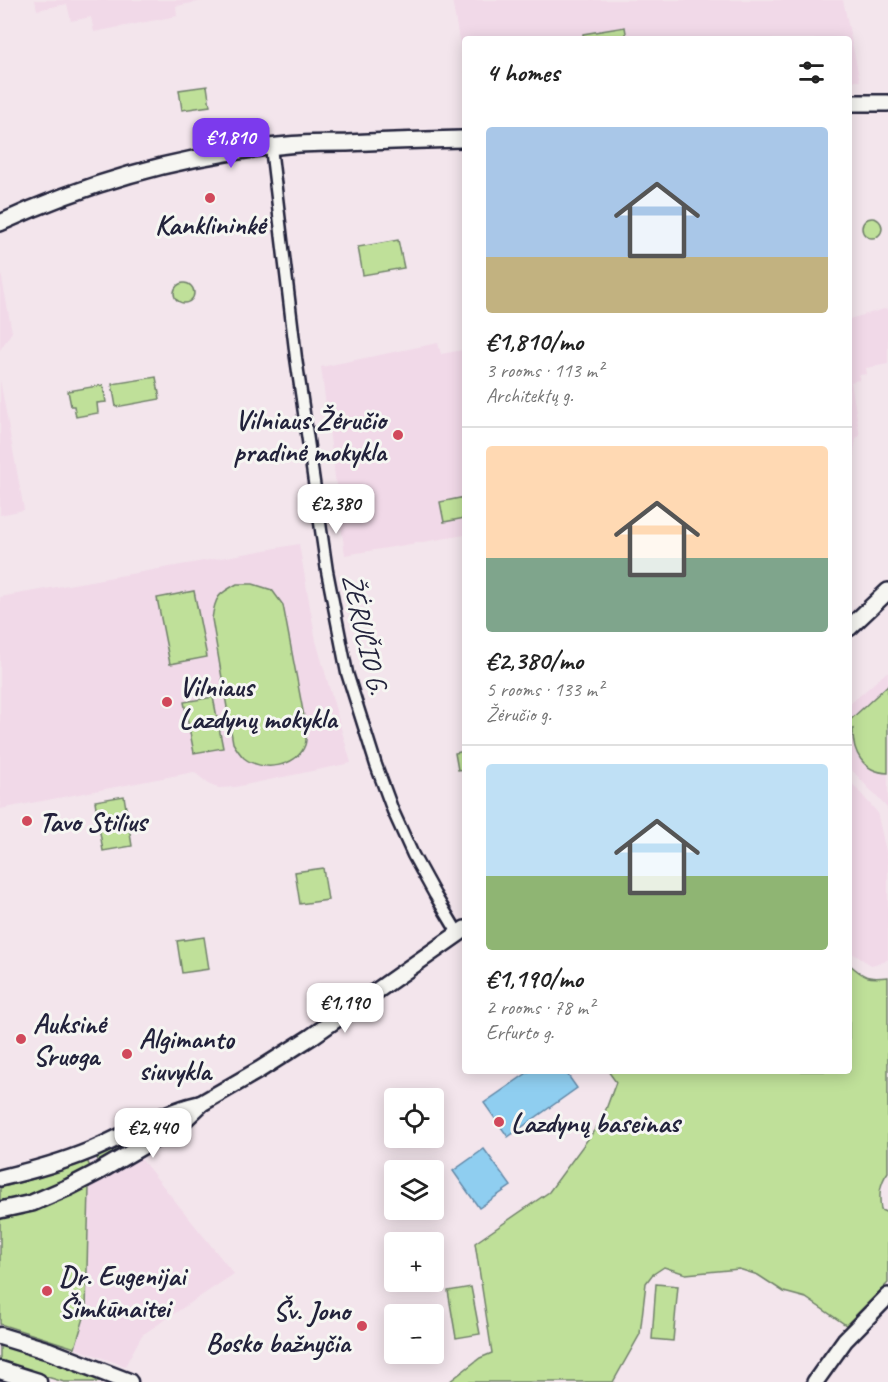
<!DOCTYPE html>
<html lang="en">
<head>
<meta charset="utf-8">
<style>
	body { margin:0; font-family:Caveat,sans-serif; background:#f2f2f2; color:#222; height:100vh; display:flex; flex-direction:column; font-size:22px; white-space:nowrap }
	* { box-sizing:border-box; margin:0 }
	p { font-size:20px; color:#767676 }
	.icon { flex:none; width:33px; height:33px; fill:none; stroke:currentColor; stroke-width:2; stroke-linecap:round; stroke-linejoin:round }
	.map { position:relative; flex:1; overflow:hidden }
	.side { position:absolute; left:462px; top:36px; width:390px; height:1038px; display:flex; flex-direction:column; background:#fff; border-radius:6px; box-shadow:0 3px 15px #0003 }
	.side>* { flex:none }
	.fabs { position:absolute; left:384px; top:1088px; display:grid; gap:12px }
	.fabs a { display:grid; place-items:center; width:60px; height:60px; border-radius:6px; background:#fff; box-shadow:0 3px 15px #0003; font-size:30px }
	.price { position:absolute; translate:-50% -51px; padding:0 14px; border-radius:12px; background:#fff; color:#222; font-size:20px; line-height:39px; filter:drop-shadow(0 2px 3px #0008) }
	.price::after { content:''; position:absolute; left:50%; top:36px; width:18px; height:14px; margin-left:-9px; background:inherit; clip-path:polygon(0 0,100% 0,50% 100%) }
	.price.selected { background:#7c3aed; color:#fff }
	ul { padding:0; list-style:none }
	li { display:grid; align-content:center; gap:12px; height:318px; padding:0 24px }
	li+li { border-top:2px solid #e0e0e0 }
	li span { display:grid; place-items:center; height:186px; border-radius:6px; color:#555 }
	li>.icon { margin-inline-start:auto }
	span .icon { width:108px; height:108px; fill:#fffc; stroke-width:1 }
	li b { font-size:26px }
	h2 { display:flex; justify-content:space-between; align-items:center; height:72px; padding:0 24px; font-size:26px }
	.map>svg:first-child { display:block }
	.built { fill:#f1d9e8 }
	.green { fill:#bfe099; stroke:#70816a; stroke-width:1.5 }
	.water { fill:#8fcef0; stroke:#6389a8; stroke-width:1.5 }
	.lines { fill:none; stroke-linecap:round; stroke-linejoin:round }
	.street-casing { stroke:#22223b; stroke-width:15 }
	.secondary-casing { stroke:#22223b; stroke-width:20 }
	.primary-casing { stroke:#22223b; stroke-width:21 }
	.street { stroke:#f6f6f2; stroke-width:10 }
	.secondary { stroke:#f6f6f2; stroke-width:15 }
	.primary { stroke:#f6f6f2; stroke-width:16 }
	.poi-dot { fill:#d1495b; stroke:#f6f6f2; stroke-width:2 }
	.labels { text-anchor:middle; stroke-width:6; stroke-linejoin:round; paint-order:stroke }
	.poi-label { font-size:28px; font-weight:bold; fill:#22223b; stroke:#f6f6f2; text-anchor:start }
	.street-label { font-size:28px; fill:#22223b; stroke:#f6f6f2 }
</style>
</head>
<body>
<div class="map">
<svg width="888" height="1382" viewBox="0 0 888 1382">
	<rect width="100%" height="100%" fill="#f3e5ec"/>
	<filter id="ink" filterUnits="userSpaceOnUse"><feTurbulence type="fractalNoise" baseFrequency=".0167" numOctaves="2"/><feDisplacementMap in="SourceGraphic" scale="12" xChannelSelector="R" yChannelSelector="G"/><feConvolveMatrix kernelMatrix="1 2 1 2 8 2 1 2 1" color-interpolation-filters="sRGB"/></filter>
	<g filter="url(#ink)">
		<g class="built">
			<path d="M 35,0 L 208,0 L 176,6 L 177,16 L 94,32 L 91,17 L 71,21 L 67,4 L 37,10 Z"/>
			<path d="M 452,0 L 843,0 L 860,81 L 849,81 L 849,39 L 465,39 L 465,73 Z"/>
			<path d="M 0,268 L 12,332 L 0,350 Z"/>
			<path d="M 888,308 L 888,364 L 866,368 L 867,374 L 859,375 L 859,380 L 851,382 L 860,436 L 856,438 L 849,486 L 849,319 Z"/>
			<path d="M 438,343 L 441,354 L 463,350 L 465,359 L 465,535 L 345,555 L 321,367 Z"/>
			<path d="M 0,380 L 24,510 L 0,515 Z"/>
			<path d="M 299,544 L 316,641 L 351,763 L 235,787 L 219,788 L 210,785 L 194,772 L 0,809 L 0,597 Z"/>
			<path d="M 888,671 L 888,809 L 849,767 L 849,705 Z"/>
			<path d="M 849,780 L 877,812 L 888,860 L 888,959 L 884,962 L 871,965 L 849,951 Z"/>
			<path d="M 138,1155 L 234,1274 L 142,1335 L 125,1366 L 75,1348 L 86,1311 L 89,1187 Z"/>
		</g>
		<g class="green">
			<path d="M 625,27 L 627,39 L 583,39 L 583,34 Z"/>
			<path d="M 207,86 L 210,106 L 182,110 L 179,90 Z"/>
			<circle cx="872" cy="228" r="10"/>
			<path d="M 398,240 L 404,268 L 363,275 L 358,247 Z"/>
			<circle cx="184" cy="293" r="10"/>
			<path d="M 156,377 L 160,399 L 116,407 L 112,384 Z"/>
			<path d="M 103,385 L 106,402 L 97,403 L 98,413 L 76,417 L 74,406 L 71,406 L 68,391 Z"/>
			<path d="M 465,497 L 465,518 L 444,522 L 440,502 Z"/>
			<path d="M 237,584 L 253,584 L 272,590 L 283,605 L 306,727 C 306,732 307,740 305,745 C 297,768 261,772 244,758 C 240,754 236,748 233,743 L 212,619 C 215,597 218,594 237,584 Z"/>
			<path d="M 194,591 L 207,657 L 170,664 L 157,598 Z"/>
			<path d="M 888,685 L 888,773 C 863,772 852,752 853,729 L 849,732 L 849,721 Z"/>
			<path d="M 213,697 L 223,748 L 194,753 L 184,702 Z"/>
			<path d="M 465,751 L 465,769 L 458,770 L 455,753 Z"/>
			<path d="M 124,796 L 132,846 L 103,851 L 95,801 Z"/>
			<path d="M 323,868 L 328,900 L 300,904 L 295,872 Z"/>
			<path d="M 204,937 L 209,969 L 182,973 L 177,941 Z"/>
			<path d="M 849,964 C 865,978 867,979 888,977 L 888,1172 C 879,1184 879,1196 881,1210 L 888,1213 L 888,1283 L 846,1325 L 806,1298 L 784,1292 L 758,1275 L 739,1269 L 686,1274 L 664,1267 L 652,1275 L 646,1283 L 640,1334 L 613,1382 L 449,1382 L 480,1358 L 492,1353 L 475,1243 L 549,1192 L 602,1120 L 616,1082 L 608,1071 L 849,1071 Z"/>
			<path d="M 194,1108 L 100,1164 L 95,1154 Z"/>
			<path d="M 86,1158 L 91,1169 L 41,1191 L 0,1203 L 0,1188 L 40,1177 Z"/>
			<path d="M 89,1187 L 86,1311 L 75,1348 L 0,1324 L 0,1218 L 45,1206 Z"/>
			<path d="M 656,1284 L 678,1286 L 673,1341 L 652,1339 Z"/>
			<path d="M 471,1287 L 480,1334 L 456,1338 L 448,1291 Z"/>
			<path d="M 0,1344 L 41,1356 L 114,1382 L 64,1382 L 0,1363 Z"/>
		</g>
		<g class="water">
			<path d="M 530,1071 L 565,1071 L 577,1088 L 508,1137 L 484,1103 Z"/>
			<path d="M 484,1149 L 511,1186 L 479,1208 L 453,1171 Z"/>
		</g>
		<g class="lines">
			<defs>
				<path id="street" d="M 271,147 L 296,358 L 327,571 L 347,673 L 376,765 L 393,811 L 413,855 L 435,895 L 458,933"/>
				<g id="secondary">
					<path d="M 849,103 L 888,103"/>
					<path d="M 0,223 C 91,181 188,154 288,145 C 307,143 327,143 347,143 C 386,141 426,140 465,139"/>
					<path d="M 849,628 L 888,591"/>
					<path d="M 0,1178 C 30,1171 60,1163 89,1151 C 126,1136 159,1113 199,1104"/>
					<path d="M 0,1210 L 32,1203 L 69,1187 L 98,1172 L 179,1125 L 202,1103 L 259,1070 L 311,1037 L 465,929"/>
					<path d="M 815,1382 L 845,1340 L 888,1296"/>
				</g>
				<g id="primary">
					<path d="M 0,1336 L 49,1351 L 129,1382"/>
					<path d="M 0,1370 L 38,1382"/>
				</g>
			</defs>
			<use href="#street" class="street-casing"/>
			<use href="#secondary" class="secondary-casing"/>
			<use href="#primary" class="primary-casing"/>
			<use href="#street" class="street"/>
			<use href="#secondary" class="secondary"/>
			<use href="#primary" class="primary"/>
		</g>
	</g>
	<g class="poi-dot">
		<circle cx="210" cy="198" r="6"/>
		<circle cx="398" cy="435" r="6"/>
		<circle cx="167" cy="702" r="6"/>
		<circle cx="27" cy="821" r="6"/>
		<circle cx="21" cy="1039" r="6"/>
		<circle cx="127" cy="1054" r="6"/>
		<circle cx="499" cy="1122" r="6"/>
		<circle cx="47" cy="1291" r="6"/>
		<circle cx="362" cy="1326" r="6"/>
	</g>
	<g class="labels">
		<g class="poi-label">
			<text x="210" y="234" text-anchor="middle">Kanklininkė</text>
			<text x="386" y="429" text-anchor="end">Vilniaus Žėručio<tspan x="386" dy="32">pradinė mokykla</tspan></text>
			<text x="179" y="696">Vilniaus<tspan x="179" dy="32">Lazdynų mokykla</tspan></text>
			<text x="39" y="831">Tavo Stilius</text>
			<text x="33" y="1033">Auksinė<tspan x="33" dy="32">Sruoga</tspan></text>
			<text x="139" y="1048">Algimanto<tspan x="139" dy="32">siuvykla</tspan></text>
			<text x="511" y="1132">Lazdynų baseinas</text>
			<text x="59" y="1285">Dr. Eugenijai<tspan x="59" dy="32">Šimkūnaitei</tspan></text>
			<text x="350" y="1320" text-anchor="end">Šv. Jono<tspan x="350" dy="32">Bosko bažnyčia</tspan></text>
		</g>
		<g class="street-label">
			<text transform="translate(366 634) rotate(77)" y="10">ŽĖRUČIO G.</text>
		</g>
	</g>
</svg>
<div class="fabs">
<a><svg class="icon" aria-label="locate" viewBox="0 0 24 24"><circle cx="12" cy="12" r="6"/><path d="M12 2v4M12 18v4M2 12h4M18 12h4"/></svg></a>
<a><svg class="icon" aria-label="layers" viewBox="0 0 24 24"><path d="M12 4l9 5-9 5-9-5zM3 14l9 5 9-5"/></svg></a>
<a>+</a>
<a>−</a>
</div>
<b class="price selected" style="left:231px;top:169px">€1,810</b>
<b class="price" style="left:336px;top:535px">€2,380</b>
<b class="price" style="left:345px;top:1034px">€1,190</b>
<b class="price" style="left:153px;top:1159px">€2,440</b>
<section class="side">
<h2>4 homes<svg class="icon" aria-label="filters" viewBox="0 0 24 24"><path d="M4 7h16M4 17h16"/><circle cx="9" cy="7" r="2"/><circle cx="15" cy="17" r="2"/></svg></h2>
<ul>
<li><span style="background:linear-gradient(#a9c7e8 70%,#c2b280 0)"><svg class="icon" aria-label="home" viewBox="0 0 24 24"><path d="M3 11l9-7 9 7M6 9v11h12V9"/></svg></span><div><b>€1,810/mo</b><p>3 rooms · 113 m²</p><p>Architektų g.</p></div></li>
<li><span style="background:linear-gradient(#ffd9b3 60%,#7fa58c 0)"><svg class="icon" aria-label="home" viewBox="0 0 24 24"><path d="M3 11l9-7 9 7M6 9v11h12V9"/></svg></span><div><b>€2,380/mo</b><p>5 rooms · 133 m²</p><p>Žėručio g.</p></div></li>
<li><span style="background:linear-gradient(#bfe0f5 60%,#8fb573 0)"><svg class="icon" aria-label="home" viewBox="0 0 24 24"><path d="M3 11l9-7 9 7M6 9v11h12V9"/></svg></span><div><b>€1,190/mo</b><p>2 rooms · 78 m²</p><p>Erfurto g.</p></div></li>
</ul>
</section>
</div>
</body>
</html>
